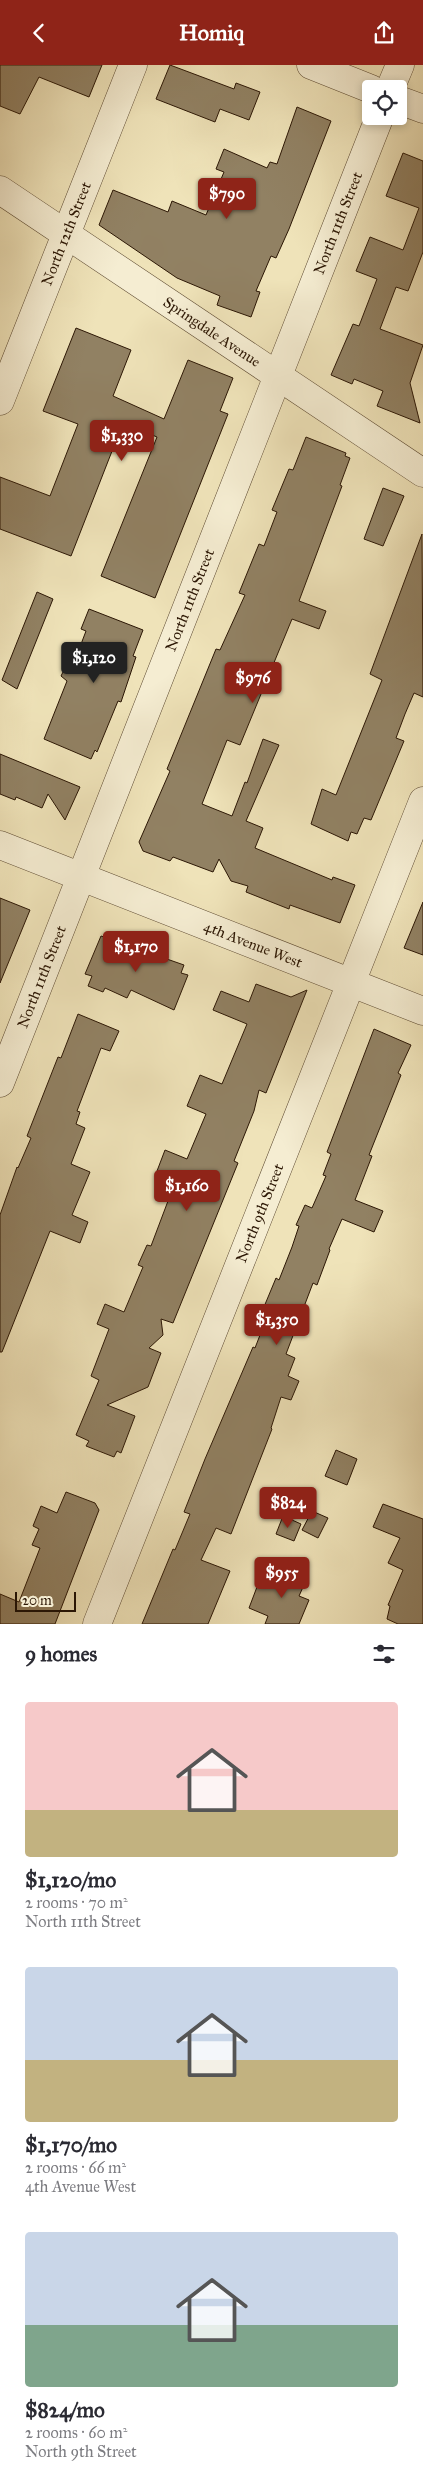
<!DOCTYPE html>
<html lang="en">
<head>
<meta charset="utf-8">
<style>
	body { margin:0; font-family:"IM FELL Great Primer",serif; background:#f7f7f7; color:#2b2b33; height:100vh; display:flex; flex-direction:column; font-size:19px; white-space:nowrap }
	* { box-sizing:border-box; margin:0 }
	p { font-size:16px; color:#7c7c81 }
	.icon { flex:none; width:28px; height:28px; fill:none; stroke:currentColor; stroke-width:2; stroke-linecap:round; stroke-linejoin:round }
	.map { position:relative; height:1559px; overflow:hidden }
	.side { display:flex; flex-direction:column; background:#fff; flex:1 }
	.side>* { flex:none }
	.buttons { position:absolute; left:362px; top:15px; display:grid; gap:10px }
	.buttons a { display:grid; place-items:center; width:45px; height:45px; border-radius:5px; background:#fff; box-shadow:0 2px 8px #0003; font-size:25px }
	.scale { position:absolute; left:15px; bottom:12px; width:61px; box-sizing:border-box; padding-left:5px; border:2px solid #2c1705; border-top:0; font-size:14px; line-height:18px; white-space:nowrap; color:#2c1705; -webkit-text-stroke:4px #f5edd2; paint-order:stroke }
	.price { position:absolute; translate:-50% -42px; padding:0 11px; border-radius:5px; background:#8f2418; color:#fff; font-size:16px; line-height:32px; filter:drop-shadow(0 1px 2px #0008) }
	.price::after { content:''; position:absolute; left:50%; top:30px; width:15px; height:11px; margin-left:-8px; background:inherit; clip-path:polygon(0 0,100% 0,50% 100%) }
	.price.active { background:#222; color:#fff }
	ul { padding:0; list-style:none }
	li { display:grid; align-content:center; gap:10px; height:265px; padding:0 25px }
	li span { display:grid; place-items:center; height:155px; border-radius:5px; color:#555 }
	li>.icon { margin-inline-start:auto }
	span .icon { width:90px; height:90px; fill:#fffc; stroke-width:1 }
	li b { font-size:21px }
	h2 { display:flex; justify-content:space-between; align-items:center; height:60px; padding:0 25px; font-size:21px }
	header { display:flex; justify-content:space-between; align-items:center; height:65px; padding:0 25px; background:#8f2418; color:#fff; font-size:22px; font-weight:700 }
	.map>svg:first-child { display:block }
	.building { fill:#918163; stroke:#2c1705 }
	.lines { fill:none; stroke-linecap:round; stroke-linejoin:round }
	.minor-casing { stroke:#5d4a32; stroke-width:29 }
	.minor { stroke:#f5edd2; stroke-width:28 }
	.labels { text-anchor:middle; stroke-width:5; stroke-linejoin:round; paint-order:stroke }
	.street-label { font-size:15px; fill:#2c1705; stroke:#f5edd2 }
</style>
</head>
<body>
<header><svg class="icon" aria-label="back" viewBox="0 0 24 24"><path d="M15 5l-7 7 7 7"/></svg>Homiq<svg class="icon" aria-label="share" viewBox="0 0 24 24"><path d="M12 15V3M7 8l5-5 5 5M5 13v7h14v-7"/></svg></header>
<div class="map">
<svg width="423" height="1559" viewBox="0 0 423 1559">
	<rect width="100%" height="100%" fill="#efe3b9"/>
	<filter id="stains"><feTurbulence type="fractalNoise" baseFrequency=".004" numOctaves="4"/><feColorMatrix values="0 0 0 0 .2 0 0 0 0 .09 0 0 0 0 .02 0 0 0 .5 -.17"/></filter>
	<radialGradient id="worn" r=".72"><stop offset=".6" stop-color="#630" stop-opacity="0"/><stop offset="1" stop-color="#630" stop-opacity=".3"/></radialGradient>
	<g class="building">
		<path d="M 0,0 L 102,0 L 89,32 L 39,12 L 20,49 L 0,41 Z"/>
		<path d="M 170,0 L 234,24 L 236,18 L 260,27 L 249,55 L 220,44 L 215,57 L 156,34 Z"/>
		<path d="M 297,42 L 331,56 L 289,164 L 276,193 L 271,191 L 256,226 L 260,227 L 251,252 L 217,240 L 220,231 L 177,213 L 99,160 L 113,125 L 168,147 L 172,136 L 206,150 L 224,107 L 216,104 L 224,84 L 267,103 L 270,97 L 277,99 Z"/>
		<path d="M 403,88 L 423,96 L 423,187 L 408,226 L 396,222 L 380,264 L 423,280 L 410,318 L 420,358 L 377,341 L 383,326 L 354,314 L 352,319 L 331,310 L 353,259 L 359,261 L 377,214 L 356,206 L 370,172 L 403,185 L 419,143 L 386,131 Z"/>
		<path d="M 76,263 L 131,285 L 113,331 L 164,354 L 188,295 L 233,313 L 220,346 L 228,349 L 155,533 L 101,511 L 157,372 L 123,358 L 71,491 L 0,464 L 0,412 L 50,431 L 78,359 L 43,346 Z"/>
		<path d="M 306,372 L 346,388 L 345,391 L 350,393 L 340,420 L 342,421 L 299,536 L 326,546 L 319,564 L 292,554 L 240,680 L 227,675 L 202,739 L 232,751 L 245,717 L 247,718 L 263,674 L 279,680 L 246,756 L 263,763 L 255,783 L 332,815 L 333,812 L 355,820 L 340,858 L 290,840 L 289,844 L 246,827 L 248,821 L 231,816 L 219,794 L 213,807 L 173,792 L 170,796 L 143,786 L 139,777 L 170,706 L 167,704 L 174,687 L 216,584 L 220,585 L 245,530 L 239,528 L 259,479 L 264,481 L 277,447 L 272,445 L 289,404 L 293,405 Z"/>
		<path d="M 383,423 L 404,431 L 383,481 L 364,474 Z"/>
		<path d="M 422,469 L 423,632 L 414,628 L 405,649 L 396,673 L 404,676 L 371,755 L 364,753 L 357,769 L 351,767 L 348,776 L 311,759 L 322,724 L 336,730 L 382,615 L 370,609 Z"/>
		<path d="M 37,527 L 53,534 L 17,624 L 2,615 Z"/>
		<path d="M 89,544 L 143,565 L 133,591 L 136,592 L 121,637 L 118,636 L 97,687 L 95,685 L 91,694 L 44,674 L 67,616 L 61,611 L 69,595 L 75,595 L 86,566 L 81,564 Z"/>
		<path d="M 0,689 L 80,722 L 65,755 L 48,729 L 42,743 L 16,732 L 15,735 L 0,729 Z"/>
		<path d="M 0,833 L 30,845 L 0,918 Z"/>
		<path d="M 423,837 L 423,890 L 404,883 Z"/>
		<path d="M 101,871 L 184,900 L 181,908 L 188,910 L 174,945 L 131,925 L 127,933 L 105,923 L 103,927 L 88,921 L 92,911 L 85,909 Z"/>
		<path d="M 256,919 L 291,932 L 307,925 L 266,1028 L 259,1025 L 254,1046 L 234,1096 L 238,1098 L 173,1258 L 161,1254 L 163,1270 L 149,1283 L 161,1288 L 148,1322 L 107,1340 L 135,1351 L 121,1388 L 117,1386 L 114,1392 L 86,1381 L 89,1376 L 76,1370 L 99,1315 L 91,1311 L 109,1264 L 97,1259 L 105,1239 L 124,1247 L 143,1202 L 138,1200 L 147,1180 L 151,1181 L 168,1136 L 160,1133 L 163,1126 L 156,1124 L 163,1108 L 157,1106 L 165,1085 L 187,1094 L 206,1049 L 187,1041 L 200,1010 L 222,1019 L 247,959 L 213,945 L 221,926 L 249,937 Z"/>
		<path d="M 78,949 L 119,966 L 110,986 L 101,983 L 77,1046 L 80,1047 L 76,1059 L 85,1063 L 71,1099 L 90,1107 L 72,1150 L 88,1157 L 80,1178 L 50,1166 L 2,1287 L 0,1287 L 0,1150 L 17,1102 L 18,1103 L 31,1073 L 27,1071 L 58,992 L 61,993 Z"/>
		<path d="M 374,964 L 411,980 L 398,1008 L 401,1010 L 369,1090 L 372,1091 L 355,1135 L 383,1146 L 374,1167 L 342,1154 L 329,1184 L 330,1185 L 317,1220 L 313,1218 L 286,1289 L 295,1293 L 288,1311 L 299,1316 L 291,1335 L 281,1332 L 271,1363 L 272,1364 L 231,1469 L 216,1463 L 201,1495 L 230,1506 L 208,1559 L 142,1559 L 173,1484 L 175,1485 L 190,1449 L 184,1447 L 205,1394 L 253,1282 L 255,1283 L 267,1252 L 261,1249 L 276,1213 L 279,1215 L 292,1182 L 299,1161 L 296,1160 L 305,1140 L 312,1143 L 326,1111 L 323,1110 L 331,1089 L 327,1087 Z"/>
		<path d="M 336,1385 L 357,1394 L 347,1420 L 325,1411 Z"/>
		<path d="M 66,1427 L 95,1438 L 99,1445 L 55,1559 L 0,1559 L 0,1529 L 19,1537 L 40,1483 L 32,1480 L 39,1464 L 33,1461 L 41,1441 L 57,1448 Z"/>
		<path d="M 383,1439 L 423,1454 L 423,1559 L 398,1559 L 387,1554 L 390,1541 L 388,1540 L 403,1505 L 388,1498 L 400,1473 L 373,1462 Z"/>
		<path d="M 312,1446 L 328,1453 L 318,1473 L 302,1465 Z"/>
		<path d="M 283,1451 L 301,1459 L 294,1476 L 276,1469 Z"/>
		<path d="M 288,1502 L 308,1511 L 299,1531 L 309,1535 L 299,1559 L 265,1559 L 268,1551 L 249,1543 L 260,1514 L 280,1521 Z"/>
	</g>
	<g class="lines">
		<defs>
			<g id="minor">
				<path d="M 311,0 L 371,24"/>
				<path d="M 390,24 L 400,0"/>
				<path d="M 399,35 L 423,44"/>
				<path id="s1" d="M 0,125 L 423,408"/>
				<path id="s2" d="M 0,336 L 133,0"/>
				<path id="s3" d="M 0,780 L 423,946"/>
				<path id="s4" d="M 0,1018 L 380,51"/>
				<path id="s5" d="M 97,1559 L 423,736"/>
			</g>
		</defs>
		<use href="#minor" class="minor-casing"/>
		<use href="#minor" class="minor"/>
	</g>
	<g class="labels">
		<g class="street-label">
			<text dy="5" stroke="none"><textPath href="#s4" startOffset="924">North 11th Street</textPath></text>
			<text dy="5" stroke="none"><textPath href="#s2" startOffset="180">North 12th Street</textPath></text>
			<text dy="5" stroke="none"><textPath href="#s1" startOffset="255">Springdale Avenue</textPath></text>
			<text dy="5" stroke="none"><textPath href="#s4" startOffset="519">North 11th Street</textPath></text>
			<text dy="5" stroke="none"><textPath href="#s3" startOffset="272">4th Avenue West</textPath></text>
			<text dy="5" stroke="none"><textPath href="#s4" startOffset="114">North 11th Street</textPath></text>
			<text dy="5" stroke="none"><textPath href="#s5" startOffset="442">North 9th Street</textPath></text>
		</g>
	</g>
	<rect width="100%" height="100%" filter="url(#stains)"/>
	<rect width="100%" height="100%" fill="url(#worn)"/>
</svg>
<div class="buttons">
<a><svg class="icon" aria-label="locate" viewBox="0 0 24 24"><circle cx="12" cy="12" r="6"/><path d="M12 2v4M12 18v4M2 12h4M18 12h4"/></svg></a>
</div>
<div class="scale">20 m</div>
<b class="price" style="left:227px;top:155px">$790</b>
<b class="price" style="left:122px;top:397px">$1,330</b>
<b class="price active" style="left:94px;top:619px">$1,120</b>
<b class="price" style="left:253px;top:639px">$976</b>
<b class="price" style="left:136px;top:908px">$1,170</b>
<b class="price" style="left:187px;top:1147px">$1,160</b>
<b class="price" style="left:277px;top:1281px">$1,350</b>
<b class="price" style="left:288px;top:1464px">$824</b>
<b class="price" style="left:282px;top:1534px">$955</b>
</div>
<section class="side">
<h2>9 homes<svg class="icon" aria-label="filters" viewBox="0 0 24 24"><path d="M4 7h16M4 17h16"/><circle cx="9" cy="7" r="2"/><circle cx="15" cy="17" r="2"/></svg></h2>
<ul>
<li><span style="background:linear-gradient(#f6c9c9 70%,#c2b280 0)"><svg class="icon" aria-label="home" viewBox="0 0 24 24"><path d="M3 11l9-7 9 7M6 9v11h12V9"/></svg></span><div><b>$1,120/mo</b><p>2 rooms · 70 m²</p><p>North 11th Street</p></div></li>
<li><span style="background:linear-gradient(#c9d6e8 60%,#c2b280 0)"><svg class="icon" aria-label="home" viewBox="0 0 24 24"><path d="M3 11l9-7 9 7M6 9v11h12V9"/></svg></span><div><b>$1,170/mo</b><p>2 rooms · 66 m²</p><p>4th Avenue West</p></div></li>
<li><span style="background:linear-gradient(#c9d6e8 60%,#7fa58c 0)"><svg class="icon" aria-label="home" viewBox="0 0 24 24"><path d="M3 11l9-7 9 7M6 9v11h12V9"/></svg></span><div><b>$824/mo</b><p>2 rooms · 60 m²</p><p>North 9th Street</p></div></li>
</ul>
</section>
</body>
</html>
